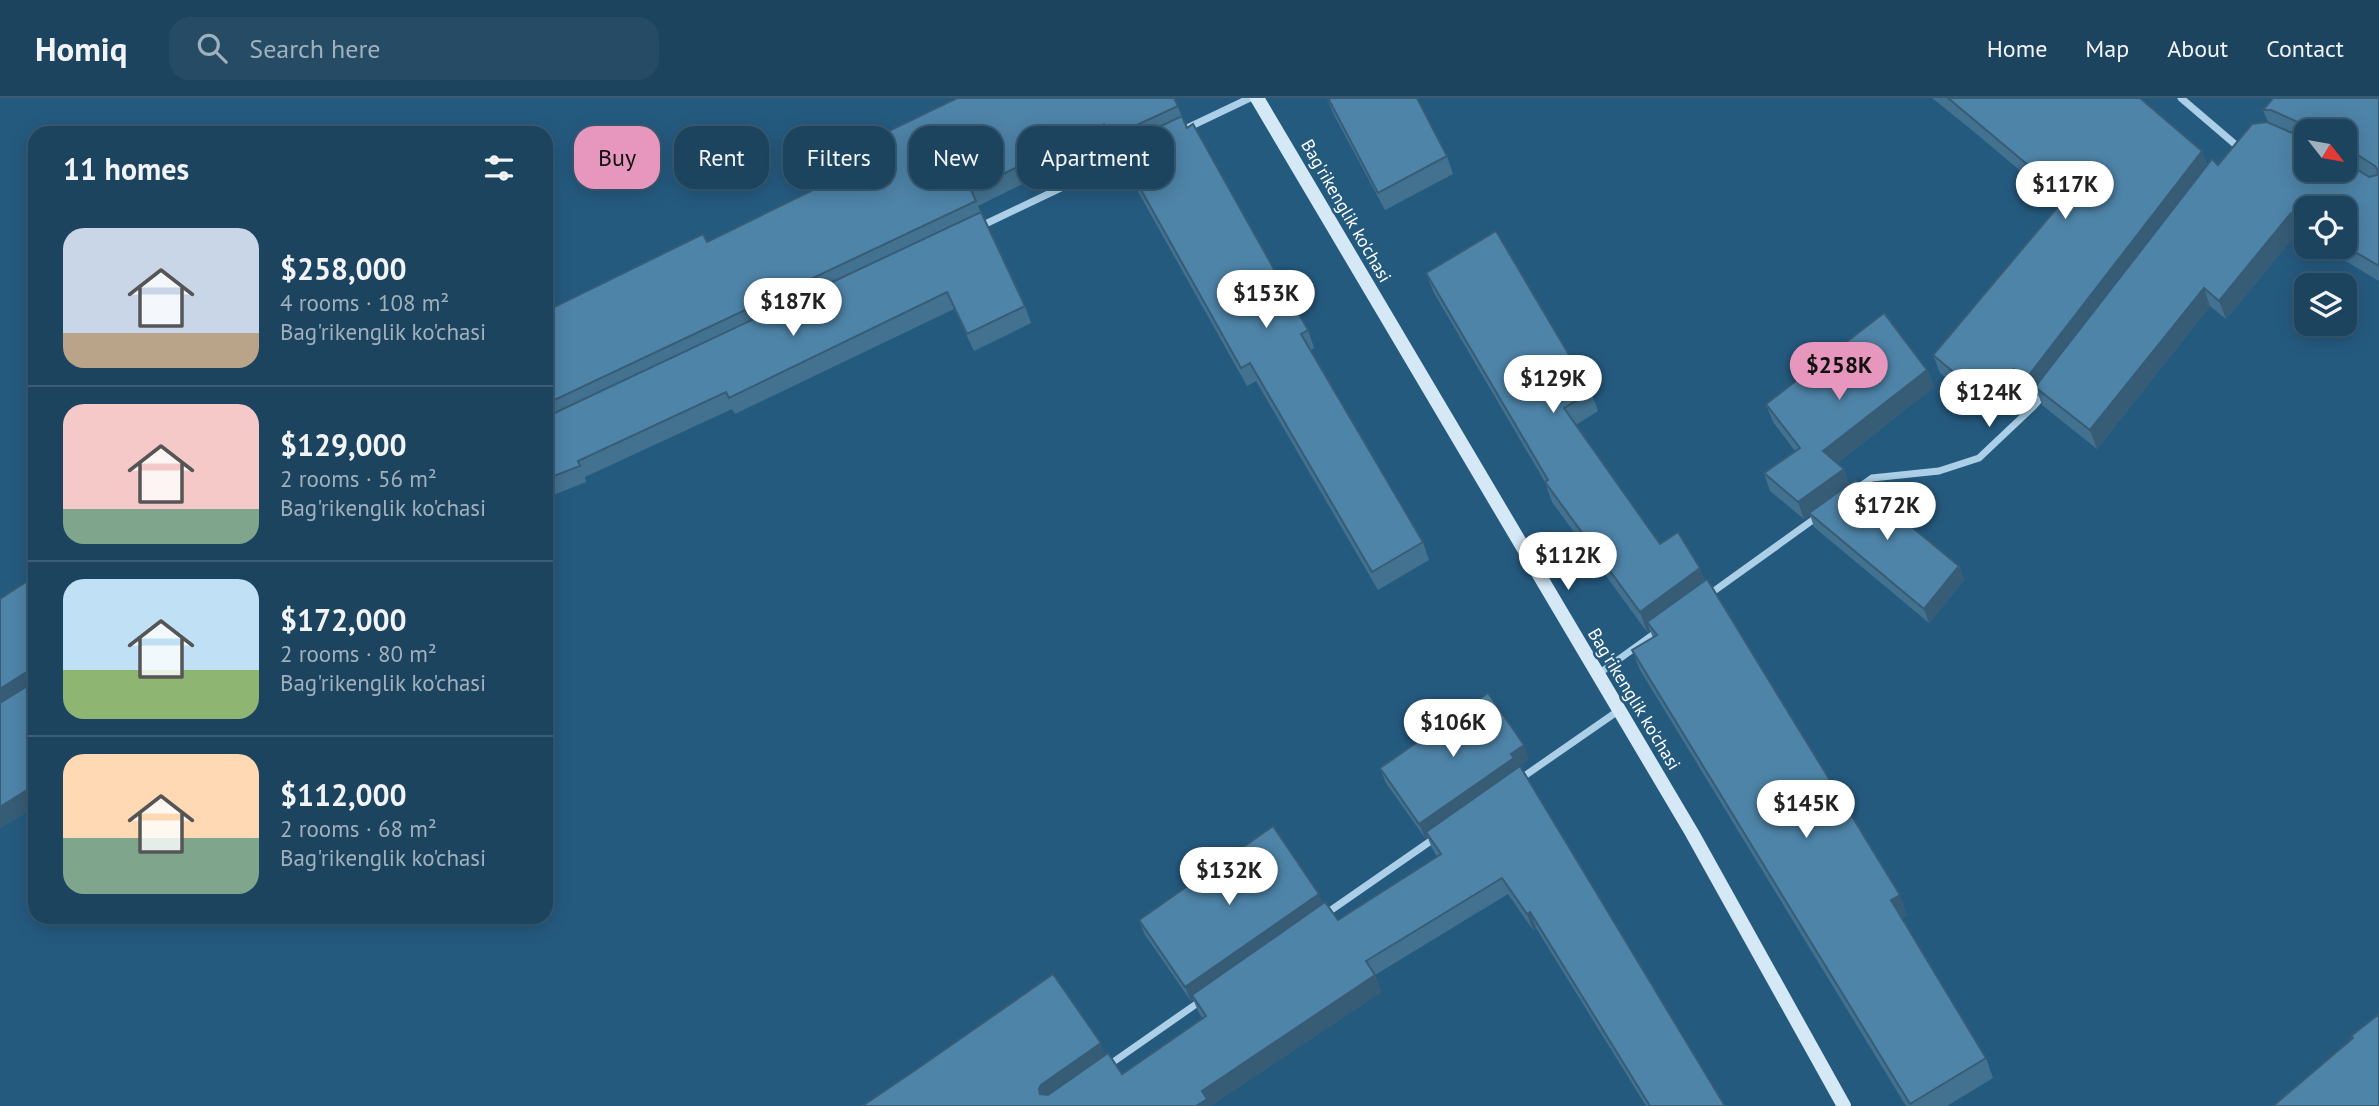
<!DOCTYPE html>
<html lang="en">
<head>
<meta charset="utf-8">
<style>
	body { margin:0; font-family:"PT Sans",sans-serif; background:#254b65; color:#f1f3f6; height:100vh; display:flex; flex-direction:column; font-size:26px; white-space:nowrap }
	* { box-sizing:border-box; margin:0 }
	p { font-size:23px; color:#a0b0bd }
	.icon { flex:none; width:38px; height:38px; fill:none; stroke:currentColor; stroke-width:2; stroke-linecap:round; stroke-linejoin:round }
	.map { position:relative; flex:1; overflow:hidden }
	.sheet { position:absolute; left:28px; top:28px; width:525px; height:798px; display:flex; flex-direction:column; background:#1c445f; border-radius:21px; box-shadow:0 4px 18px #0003,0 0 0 2px #3a5c74 }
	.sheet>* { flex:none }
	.banner { position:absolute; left:574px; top:28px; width:665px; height:63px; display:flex; gap:14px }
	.needle { width:46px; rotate:121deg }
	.buttons { position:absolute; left:2294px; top:21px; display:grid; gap:14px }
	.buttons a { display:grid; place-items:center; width:63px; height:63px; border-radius:14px; background:#1c445f; box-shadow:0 4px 18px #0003,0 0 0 2px #3a5c74; font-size:35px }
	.price { position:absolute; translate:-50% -60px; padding:0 16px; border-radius:24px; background:#fff; color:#222; font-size:23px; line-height:46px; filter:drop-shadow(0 2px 4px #0008) }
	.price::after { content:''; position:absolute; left:50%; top:42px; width:21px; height:16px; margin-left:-10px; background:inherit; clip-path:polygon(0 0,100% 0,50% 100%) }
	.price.active { background:#e797bd; color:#111 }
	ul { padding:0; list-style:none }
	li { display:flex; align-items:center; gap:21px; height:175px; padding:0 35px }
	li+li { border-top:2px solid #3a5c74 }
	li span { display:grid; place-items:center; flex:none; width:196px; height:140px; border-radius:21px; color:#555 }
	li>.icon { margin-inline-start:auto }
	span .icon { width:84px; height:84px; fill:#fffc; stroke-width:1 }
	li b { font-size:30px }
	h2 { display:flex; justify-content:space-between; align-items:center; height:84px; padding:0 35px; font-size:30px }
	.chip { padding:0 24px; border-radius:21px; background:#1c445f; box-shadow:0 4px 18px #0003,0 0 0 2px #3a5c74; font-size:24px; line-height:63px }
	.chip.active { background:#e797bd; color:#111 }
	header { display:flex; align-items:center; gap:42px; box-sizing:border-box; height:98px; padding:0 35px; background:#1c445f; border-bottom:2px solid #3a5c74 }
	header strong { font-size:33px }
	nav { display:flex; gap:38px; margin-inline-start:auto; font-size:24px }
	.search { width:490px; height:63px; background:#254b65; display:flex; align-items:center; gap:18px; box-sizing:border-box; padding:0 24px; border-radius:21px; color:#a0b0bd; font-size:26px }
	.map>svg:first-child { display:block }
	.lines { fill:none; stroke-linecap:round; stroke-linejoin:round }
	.minor { stroke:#abcfe6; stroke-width:7 }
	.secondary { stroke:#d5e8f5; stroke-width:14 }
	.wall { fill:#437290; fill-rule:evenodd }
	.shaded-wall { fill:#375c76 }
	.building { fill:#4e84a8; stroke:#375c76; stroke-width:2; fill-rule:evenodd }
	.labels { text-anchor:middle; stroke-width:5; stroke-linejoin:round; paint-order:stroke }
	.street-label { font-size:18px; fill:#fff; stroke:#255a7f }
</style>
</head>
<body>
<header>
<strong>Homiq</strong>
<div class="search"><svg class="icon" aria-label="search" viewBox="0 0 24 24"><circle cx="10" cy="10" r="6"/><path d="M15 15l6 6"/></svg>Search here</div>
<nav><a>Home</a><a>Map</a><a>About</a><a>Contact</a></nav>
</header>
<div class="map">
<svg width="2379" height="1008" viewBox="0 0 2379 1008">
	<rect width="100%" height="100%" fill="#255a7f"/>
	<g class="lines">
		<g class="minor">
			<path d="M 2181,0 L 2236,47"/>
			<path d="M 1185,31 L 1250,0"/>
			<path d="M 979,129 L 1130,57"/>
			<path d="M 1855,392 L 1872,380 L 1939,373 L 1979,360 L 2033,309 L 2045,295"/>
			<path d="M 1707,498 L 1817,419"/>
			<path d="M 1597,577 L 1658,533"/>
			<path d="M 1520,681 L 1618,613"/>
			<path d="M 1324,817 L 1435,740"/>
			<path d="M 1106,969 L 1202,902"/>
		</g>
		<path class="secondary" d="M 1257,0 L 1692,735 L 1844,1008"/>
	</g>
	<g class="wall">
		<path d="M 1174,0 L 1187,30 L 1308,232 L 1314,250 L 1310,253 L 1423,444 L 1429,462 L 1378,492 L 1256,283 L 1247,288 L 1123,67 L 1119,55 L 1117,56 L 1110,43 L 978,108 L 1025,208 L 1031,225 L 974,253 L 954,211 L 735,316 L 732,311 L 585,379 L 586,384 L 546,400 L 546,213 L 707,144 L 813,92 L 806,73 Z"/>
		<path d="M 1327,0 L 1417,0 L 1447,58 L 1453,76 L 1385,112 L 1334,17 Z"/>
		<path d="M 1932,0 L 2140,0 L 2202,53 L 2207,67 L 2218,67 L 2268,24 L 2263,12 L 2273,1 L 2271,0 L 2379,0 L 2379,183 L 2322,149 L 2345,149 L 2345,110 L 2306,110 L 2306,139 L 2298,134 L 2226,221 L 2210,208 L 2097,351 L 2042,307 L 2037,293 L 2033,299 L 2021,290 L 1994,321 L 1940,275 L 1933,257 L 2060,106 L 1973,33 ZM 2306,33 L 2345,33 L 2345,72 Z"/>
		<path d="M 1426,175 L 1591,294 L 1598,313 L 1576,327 L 1660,446 L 1705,482 L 1907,817 L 1902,820 L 1986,960 L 1993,980 L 1947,1008 L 1906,1008 L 1640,572 L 1632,552 L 1653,540 L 1650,532 L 1647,534 L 1552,404 L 1545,384 L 1434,195 Z"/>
		<path d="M 1927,272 L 1934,289 L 1837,365 L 1844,371 L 1849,386 L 1959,468 L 1964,482 L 1929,525 L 1814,429 L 1810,417 L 1804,421 L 1770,393 L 1764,375 L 1795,353 L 1773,324 L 1766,306 Z"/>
		<path d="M 35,478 L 35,709 L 0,730 L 0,501 Z"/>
		<path d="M 1529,661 L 1517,669 L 1725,1008 L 1646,1008 L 1536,830 L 1533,832 L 1508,796 L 1375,877 L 1381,894 L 1210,1008 L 862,1008 L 1105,957 L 1122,976 L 1202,920 L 1198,913 L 1193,901 L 1191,903 L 1145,837 L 1139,822 L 1323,805 L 1338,822 L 1437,759 L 1432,750 L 1427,738 L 1425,740 L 1386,685 L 1380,670 Z"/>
	</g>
	<g class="shaded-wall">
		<path d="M 2202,53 L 2209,72 L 2035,289 L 2037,293 L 2033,299 L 2026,281 Z"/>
		<path d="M 2291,115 L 2298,134 L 2226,221 L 2219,203 Z"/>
		<path d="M 2204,190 L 2210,208 L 2097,351 L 2090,332 Z"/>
		<path d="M 2014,271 L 2021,290 L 1994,321 L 1988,303 Z"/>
		<path d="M 1927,272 L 1934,289 L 1829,371 L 1823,353 Z"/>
		<path d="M 1844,371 L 1850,388 L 1809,415 L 1810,417 L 1804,421 L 1798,404 Z"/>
		<path d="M 1959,468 L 1964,482 L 1929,525 L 1924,511 Z"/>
		<path d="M 1700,470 L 1708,490 L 1647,524 L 1650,532 L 1647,534 L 1640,514 Z"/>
		<path d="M 25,575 L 32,592 L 0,612 L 0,591 Z"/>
		<path d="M 1524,647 L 1529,661 L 1426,734 L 1427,738 L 1425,740 L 1419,726 Z"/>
		<path d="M 35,687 L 35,709 L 0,730 L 0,709 Z"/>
		<path d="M 1319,796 L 1325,810 L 1192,897 L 1193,901 L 1191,903 L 1185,889 Z"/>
		<path d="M 1900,797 L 1907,817 L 1898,822 L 1891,802 Z"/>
		<path d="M 1530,814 L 1536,830 L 1533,832 L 1527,816 Z"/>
		<path d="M 1375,877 L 1381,894 L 1210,1008 L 1196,1008 L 1202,993 Z"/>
		<path d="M 1101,945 L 1107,962 L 1045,1008 L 1039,991 L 1041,987 Z"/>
	</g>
	<g class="building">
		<path d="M 957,0 L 1174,0 L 1178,8 L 1111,39 L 1104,26 L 971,92 L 976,103 L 546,306 L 546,213 L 703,136 L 707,144 L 815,91 L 806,73 Z"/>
		<path d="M 1328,0 L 1417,0 L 1447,58 L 1378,95 Z"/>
		<path d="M 1948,0 L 2140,0 L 2202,53 L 2026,281 L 2014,271 L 1988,303 L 1933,257 L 2066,99 Z"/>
		<path d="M 2273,0 L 2379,0 L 2379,168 L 2345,148 L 2345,110 L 2306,110 L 2306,125 L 2291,115 L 2219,203 L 2204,190 L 2090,332 L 2035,289 L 2212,61 L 2218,67 L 2252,26 L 2267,24 L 2299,38 L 2305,33 L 2302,26 L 2271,12 L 2263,12 ZM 2306,33 L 2345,33 L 2345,49 L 2375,68 L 2378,73 L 2377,77 L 2369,79 L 2345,64 L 2345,72 L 2306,72 Z"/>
		<path d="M 1182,18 L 1187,30 L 1193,26 L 1308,232 L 1301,236 L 1423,444 L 1372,474 L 1250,265 L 1241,270 L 1117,49 Z"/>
		<path d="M 981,114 L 1025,208 L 967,236 L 947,194 L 729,300 L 726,294 L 578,363 L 580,368 L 546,381 L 546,319 Z"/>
		<path d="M 1496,133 L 1591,294 L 1564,310 L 1660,446 L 1678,434 L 1700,470 L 1640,514 L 1545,384 L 1548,382 L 1426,175 Z"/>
		<path d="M 1884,215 L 1927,272 L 1823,353 L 1844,371 L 1798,404 L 1764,375 L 1800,350 L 1766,306 Z"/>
		<path d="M 1855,382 L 1959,468 L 1924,511 L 1809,415 Z"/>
		<path d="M 35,478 L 35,687 L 0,709 L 0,605 L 32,585 L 35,580 L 32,575 L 25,575 L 0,591 L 0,501 Z"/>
		<path d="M 1707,481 L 1900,797 L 1891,802 L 1986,960 L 1910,1006 L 1632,552 L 1657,537 L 1647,524 Z"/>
		<path d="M 1488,595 L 1524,647 L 1511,656 L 1514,660 L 1419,726 L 1380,670 Z"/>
		<path d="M 1520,668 L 1725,1008 L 1650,1008 L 1530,814 L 1527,816 L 1502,780 L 1366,863 L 1375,877 L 1202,993 L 1207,1001 L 1196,1008 L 862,1008 L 914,973 L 1053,876 L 1101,945 L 1041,987 L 1039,991 L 1040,996 L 1048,997 L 1108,955 L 1122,976 L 1206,918 L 1192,897 L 1325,804 L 1338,822 L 1441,756 L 1426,734 Z"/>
		<path d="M 1273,728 L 1319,796 L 1185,889 L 1139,822 Z"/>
		<path d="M 2379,916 L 2379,1008 L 2273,1008 L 2353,940 L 2351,938 Z"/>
	</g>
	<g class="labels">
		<g class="street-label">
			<text transform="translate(1346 113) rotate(60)" y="6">Bag'rikenglik ko'chasi</text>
			<text transform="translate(1634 601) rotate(59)" y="6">Bag'rikenglik ko'chasi</text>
		</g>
	</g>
</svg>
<div class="buttons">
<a><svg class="needle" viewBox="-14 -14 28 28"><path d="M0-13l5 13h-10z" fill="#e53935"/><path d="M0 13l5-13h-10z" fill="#a0b0bd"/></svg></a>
<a><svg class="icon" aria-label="locate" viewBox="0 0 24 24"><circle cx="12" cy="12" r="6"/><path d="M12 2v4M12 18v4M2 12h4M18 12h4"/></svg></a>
<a><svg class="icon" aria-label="layers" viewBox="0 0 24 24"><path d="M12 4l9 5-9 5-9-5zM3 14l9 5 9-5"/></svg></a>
</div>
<b class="price" style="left:2065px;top:123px">$117K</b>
<b class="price" style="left:1266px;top:232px">$153K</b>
<b class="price" style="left:793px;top:240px">$187K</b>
<b class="price active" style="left:1839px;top:304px">$258K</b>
<b class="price" style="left:1553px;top:317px">$129K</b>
<b class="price" style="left:1989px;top:331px">$124K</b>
<b class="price" style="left:1887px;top:444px">$172K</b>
<b class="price" style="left:1568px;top:494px">$112K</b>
<b class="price" style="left:1453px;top:661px">$106K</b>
<b class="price" style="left:1806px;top:742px">$145K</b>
<b class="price" style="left:1229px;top:809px">$132K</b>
<div class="banner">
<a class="chip active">Buy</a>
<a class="chip">Rent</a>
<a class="chip">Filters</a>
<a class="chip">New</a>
<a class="chip">Apartment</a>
</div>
<section class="sheet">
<h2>11 homes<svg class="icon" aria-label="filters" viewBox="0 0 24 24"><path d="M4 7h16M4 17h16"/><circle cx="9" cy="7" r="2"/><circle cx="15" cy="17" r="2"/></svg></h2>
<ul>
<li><span style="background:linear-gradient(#c9d6e8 75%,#b9a48a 0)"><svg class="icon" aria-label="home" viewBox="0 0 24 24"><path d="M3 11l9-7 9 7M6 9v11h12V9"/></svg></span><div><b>$258,000</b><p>4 rooms · 108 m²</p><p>Bag'rikenglik ko'chasi</p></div></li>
<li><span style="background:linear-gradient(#f6c9c9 75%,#7fa58c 0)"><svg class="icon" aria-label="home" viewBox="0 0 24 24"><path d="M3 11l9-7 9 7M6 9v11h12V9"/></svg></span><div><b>$129,000</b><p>2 rooms · 56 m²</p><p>Bag'rikenglik ko'chasi</p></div></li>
<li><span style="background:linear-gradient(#bfe0f5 65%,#8fb573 0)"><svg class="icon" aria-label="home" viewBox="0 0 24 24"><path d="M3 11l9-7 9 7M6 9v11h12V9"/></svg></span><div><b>$172,000</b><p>2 rooms · 80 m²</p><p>Bag'rikenglik ko'chasi</p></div></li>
<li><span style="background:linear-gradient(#ffd9b3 60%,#7fa58c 0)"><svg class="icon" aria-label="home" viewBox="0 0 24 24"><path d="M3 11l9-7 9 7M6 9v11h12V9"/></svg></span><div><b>$112,000</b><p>2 rooms · 68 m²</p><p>Bag'rikenglik ko'chasi</p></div></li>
</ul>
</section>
</div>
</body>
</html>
